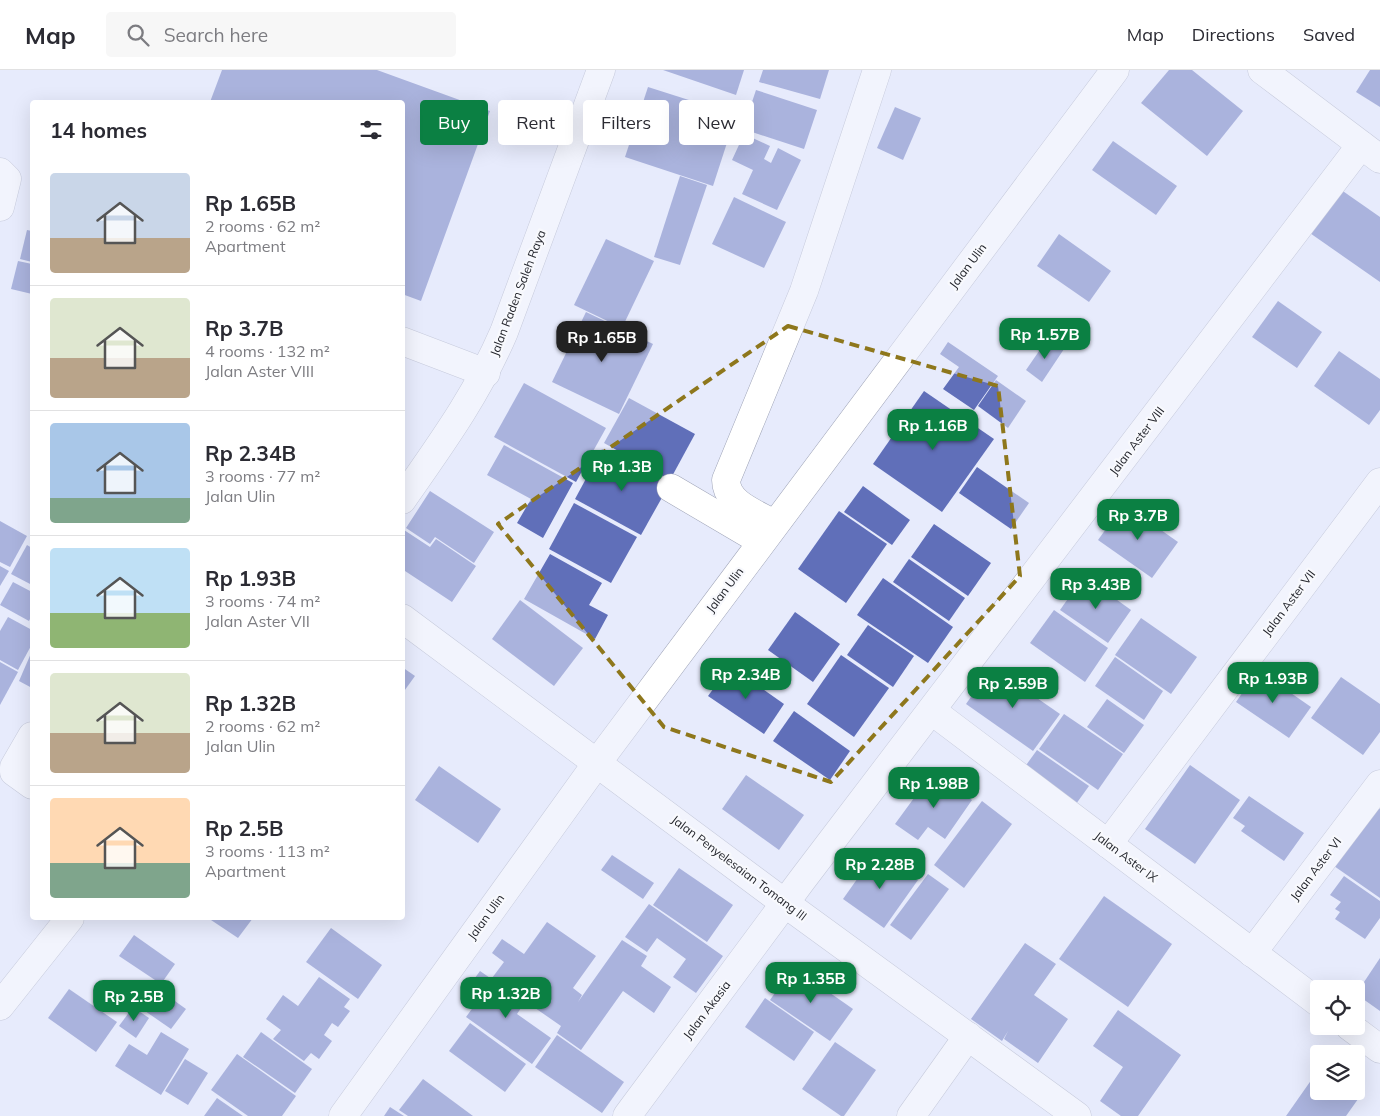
<!DOCTYPE html>
<html lang="en">
<head>
<meta charset="utf-8">
<style>
	body { margin:0; font-family:Mulish,sans-serif; background:#f7f7f7; color:#2b2b33; height:100vh; display:flex; flex-direction:column; font-size:19px; white-space:nowrap }
	* { box-sizing:border-box; margin:0 }
	p { font-size:16px; color:#7c7c81 }
	.icon { flex:none; width:28px; height:28px; fill:none; stroke:currentColor; stroke-width:2; stroke-linecap:round; stroke-linejoin:round }
	.map { position:relative; flex:1; overflow:hidden }
	.side { position:absolute; left:30px; top:30px; width:375px; height:820px; display:flex; flex-direction:column; background:#fff; border-radius:5px; box-shadow:0 5px 20px #0002 }
	.side>* { flex:none }
	.top-card { position:absolute; left:420px; top:30px; width:475px; height:45px; display:flex; gap:10px }
	.tools { position:absolute; left:1310px; top:910px; display:grid; gap:10px }
	.tools a { display:grid; place-items:center; width:55px; height:55px; border-radius:5px; background:#fff; box-shadow:0 5px 20px #0002; font-size:25px }
	.price { position:absolute; translate:-50% -42px; padding:0 11px; border-radius:10px; background:#0b8043; color:#fff; font-size:16px; line-height:32px; filter:drop-shadow(0 1px 2px #0008) }
	.price::after { content:''; position:absolute; left:50%; top:30px; width:15px; height:11px; margin-left:-8px; background:inherit; clip-path:polygon(0 0,100% 0,50% 100%) }
	.price.on { background:#222; color:#fff }
	ul { padding:0; list-style:none }
	li { display:flex; align-items:center; gap:15px; height:125px; padding:0 20px }
	li+li { border-top:1px solid #e1e1e2 }
	li span { display:grid; place-items:center; flex:none; width:140px; height:100px; border-radius:5px; color:#555 }
	li>.icon { margin-inline-start:auto }
	span .icon { width:60px; height:60px; fill:#fffc; stroke-width:1 }
	li b { font-size:21px }
	h2 { display:flex; justify-content:space-between; align-items:center; height:60px; padding:0 20px; font-size:21px }
	.pill { padding:0 18px; border-radius:5px; background:#fff; box-shadow:0 5px 20px #0002; font-size:18px; line-height:45px }
	.pill.on { background:#0b8043; color:#fff }
	header { display:flex; align-items:center; gap:30px; box-sizing:border-box; height:70px; padding:0 25px; background:#fff; border-bottom:1px solid #e1e1e2 }
	header strong { font-size:24px }
	nav { display:flex; gap:28px; margin-inline-start:auto; font-size:18px }
	.search { width:350px; height:45px; background:#f7f7f7; display:flex; align-items:center; gap:12px; box-sizing:border-box; padding:0 18px; border-radius:5px; color:#7c7c81; font-size:19px }
	.map>svg:first-child { display:block }
	.building { fill:#606fb9 }
	.lines { fill:none; stroke-linecap:round; stroke-linejoin:round }
	.minor-casing { stroke:#9fa4b7; stroke-width:29 }
	.major-casing { stroke:#9fa4b7; stroke-width:29 }
	.minor { stroke:#fff; stroke-width:28 }
	.major { stroke:#fff; stroke-width:28 }
	.marked { fill:none; stroke:#8e771c; stroke-width:4; stroke-dasharray:10 6; stroke-linejoin:round }
	.labels { text-anchor:middle; stroke-width:4.5; stroke-linejoin:round; paint-order:stroke }
	.street-label { font-size:12px; fill:#23252c; stroke:#f8f9fd }
</style>
</head>
<body>
<header>
<strong>Map</strong>
<div class="search"><svg class="icon" aria-label="search" viewBox="0 0 24 24"><circle cx="10" cy="10" r="6"/><path d="M15 15l6 6"/></svg>Search here</div>
<nav><a>Map</a><a>Directions</a><a>Saved</a></nav>
</header>
<div class="map">
<svg width="1380" height="1046" viewBox="0 0 1380 1046">
	<rect width="100%" height="100%" fill="#e7ebfc"/>
	<g class="building">
		<path d="M 222,0 L 377,0 L 490,41 L 421,231 L 402,224 L 402,32 L 210,32 Z"/>
		<path d="M 663,0 L 744,0 L 736,25 Z"/>
		<path d="M 763,0 L 829,0 L 820,29 L 759,12 Z"/>
		<path d="M 1169,0 L 1192,0 L 1243,41 L 1207,86 L 1141,33 Z"/>
		<path d="M 1370,0 L 1380,0 L 1380,37 L 1356,22 Z"/>
		<path d="M 648,17 L 736,45 L 713,116 L 625,87 Z"/>
		<path d="M 756,20 L 817,40 L 804,79 L 743,59 Z"/>
		<path d="M 895,37 L 921,48 L 903,90 L 877,78 Z"/>
		<path d="M 744,64 L 770,76 L 764,89 L 771,93 L 778,78 L 801,90 L 777,140 L 742,124 L 753,100 L 732,90 Z"/>
		<path d="M 1113,71 L 1177,116 L 1156,145 L 1092,100 Z"/>
		<path d="M 680,106 L 707,115 L 680,195 L 654,187 Z"/>
		<path d="M 1337,117 L 1380,147 L 1380,212 L 1307,161 Z"/>
		<path d="M 734,127 L 786,152 L 764,198 L 712,174 Z"/>
		<path d="M 27,160 L 32,161 L 32,192 L 20,189 Z"/>
		<path d="M 1059,164 L 1111,201 L 1089,232 L 1037,196 Z"/>
		<path d="M 606,169 L 654,191 L 622,258 L 574,235 Z"/>
		<path d="M 18,191 L 32,194 L 32,224 L 11,219 Z"/>
		<path d="M 1278,231 L 1322,262 L 1297,298 L 1252,267 Z"/>
		<path d="M 586,242 L 653,274 L 619,344 L 552,312 Z"/>
		<path d="M 1048,268 L 1064,279 L 1042,312 L 1026,300 Z"/>
		<path d="M 948,272 L 998,306 L 974,340 L 943,319 L 959,297 L 940,284 Z"/>
		<path d="M 1339,281 L 1380,309 L 1380,340 L 1369,355 L 1314,316 Z"/>
		<path d="M 996,310 L 1026,331 L 1008,358 L 978,336 Z"/>
		<path d="M 524,313 L 606,358 L 576,412 L 494,367 Z"/>
		<path d="M 924,321 L 994,369 L 942,442 L 873,394 Z"/>
		<path d="M 629,328 L 695,364 L 670,410 L 604,373 Z"/>
		<path d="M 504,375 L 573,413 L 543,468 L 517,453 L 531,429 L 487,405 Z"/>
		<path d="M 602,379 L 669,415 L 641,465 L 575,429 Z"/>
		<path d="M 977,397 L 1029,433 L 1011,459 L 959,423 Z"/>
		<path d="M 863,416 L 910,450 L 892,475 L 844,442 Z"/>
		<path d="M 430,421 L 494,462 L 474,493 L 435,467 L 430,474 L 406,458 Z"/>
		<path d="M 574,433 L 637,467 L 611,513 L 549,479 Z"/>
		<path d="M 1124,434 L 1178,472 L 1152,508 L 1098,470 Z"/>
		<path d="M 839,441 L 887,474 L 846,533 L 798,499 Z"/>
		<path d="M 0,451 L 27,466 L 10,497 L 0,492 Z"/>
		<path d="M 934,454 L 991,493 L 968,526 L 911,487 Z"/>
		<path d="M 404,460 L 430,477 L 436,469 L 476,496 L 452,532 L 402,499 Z"/>
		<path d="M 27,475 L 32,478 L 32,515 L 11,504 Z"/>
		<path d="M 550,484 L 602,513 L 589,535 L 608,545 L 595,569 L 524,529 Z"/>
		<path d="M 909,489 L 965,528 L 949,551 L 893,512 Z"/>
		<path d="M 0,496 L 9,501 L 0,516 Z"/>
		<path d="M 1084,506 L 1131,540 L 1108,573 L 1060,540 Z"/>
		<path d="M 883,508 L 953,557 L 928,593 L 857,545 Z"/>
		<path d="M 13,512 L 32,522 L 32,545 L 29,551 L 0,535 Z"/>
		<path d="M 520,530 L 583,578 L 554,616 L 492,569 Z"/>
		<path d="M 1054,540 L 1108,578 L 1085,612 L 1030,573 Z"/>
		<path d="M 795,542 L 840,574 L 813,612 L 768,580 Z"/>
		<path d="M 8,547 L 32,560 L 32,574 L 18,600 L 0,590 L 0,561 Z"/>
		<path d="M 1141,548 L 1197,587 L 1171,624 L 1115,585 Z"/>
		<path d="M 868,555 L 914,586 L 893,617 L 847,585 Z"/>
		<path d="M 32,581 L 32,618 L 19,611 Z"/>
		<path d="M 841,585 L 889,618 L 854,667 L 807,634 Z"/>
		<path d="M 1115,587 L 1163,621 L 1144,650 L 1095,616 Z"/>
		<path d="M 0,592 L 18,602 L 0,635 Z"/>
		<path d="M 730,596 L 784,634 L 764,664 L 708,626 Z"/>
		<path d="M 402,597 L 415,606 L 402,624 Z"/>
		<path d="M 992,597 L 1060,644 L 1033,681 L 966,634 Z"/>
		<path d="M 1258,600 L 1311,637 L 1289,668 L 1236,632 Z"/>
		<path d="M 1341,607 L 1380,634 L 1380,662 L 1363,685 L 1311,648 Z"/>
		<path d="M 1107,629 L 1144,655 L 1124,683 L 1087,657 Z"/>
		<path d="M 794,641 L 850,681 L 830,710 L 773,671 Z"/>
		<path d="M 1064,644 L 1123,684 L 1098,720 L 1039,679 Z"/>
		<path d="M 1037,680 L 1089,716 L 1076,734 L 1024,698 Z"/>
		<path d="M 1190,695 L 1240,730 L 1195,794 L 1145,759 Z"/>
		<path d="M 439,696 L 501,739 L 478,773 L 415,730 Z"/>
		<path d="M 933,702 L 972,730 L 945,769 L 928,757 L 918,770 L 895,754 Z"/>
		<path d="M 746,705 L 804,745 L 779,780 L 722,739 Z"/>
		<path d="M 1249,726 L 1304,763 L 1284,791 L 1241,761 L 1245,756 L 1233,748 Z"/>
		<path d="M 982,731 L 1012,754 L 964,818 L 934,795 Z"/>
		<path d="M 1376,736 L 1380,739 L 1380,828 L 1334,796 Z"/>
		<path d="M 877,781 L 918,810 L 884,858 L 843,829 Z"/>
		<path d="M 612,785 L 654,813 L 643,829 L 601,800 Z"/>
		<path d="M 679,798 L 733,835 L 707,872 L 653,835 Z"/>
		<path d="M 928,804 L 949,819 L 911,870 L 890,855 Z"/>
		<path d="M 1344,806 L 1380,831 L 1380,848 L 1365,869 L 1335,849 L 1340,842 L 1335,839 L 1341,832 L 1330,825 Z"/>
		<path d="M 1104,826 L 1172,874 L 1128,937 L 1059,889 Z"/>
		<path d="M 649,834 L 723,886 L 696,923 L 673,907 L 686,889 L 657,868 L 647,882 L 625,867 Z"/>
		<path d="M 208,848 L 253,848 L 238,868 Z"/>
		<path d="M 547,852 L 596,886 L 573,918 L 582,925 L 578,932 L 622,870 L 647,886 L 641,896 L 671,917 L 654,943 L 623,921 L 581,980 L 557,963 L 561,956 L 492,908 L 504,892 L 492,883 L 502,869 L 524,884 Z"/>
		<path d="M 331,858 L 382,895 L 358,929 L 306,892 Z"/>
		<path d="M 134,865 L 175,894 L 161,914 L 119,886 Z"/>
		<path d="M 1025,873 L 1056,894 L 1034,925 L 1068,949 L 1038,993 L 1004,969 L 1008,961 L 1002,971 L 971,949 Z"/>
		<path d="M 1380,888 L 1380,941 L 1356,924 Z"/>
		<path d="M 793,897 L 853,939 L 830,971 L 770,930 Z"/>
		<path d="M 480,901 L 525,932 L 517,944 L 551,968 L 532,994 L 466,947 L 482,925 L 469,916 Z"/>
		<path d="M 319,907 L 350,929 L 344,937 L 350,941 L 338,957 L 332,953 L 324,965 L 332,971 L 319,989 L 311,983 L 304,991 L 273,969 L 281,960 L 266,949 L 283,925 L 298,936 Z"/>
		<path d="M 147,911 L 186,939 L 171,959 L 132,932 Z"/>
		<path d="M 69,919 L 117,952 L 96,982 L 48,948 Z"/>
		<path d="M 765,928 L 814,962 L 794,991 L 745,957 Z"/>
		<path d="M 133,937 L 149,948 L 136,968 L 119,956 Z"/>
		<path d="M 1118,940 L 1181,985 L 1138,1046 L 1121,1046 L 1100,1031 L 1123,997 L 1093,976 Z"/>
		<path d="M 470,953 L 526,994 L 505,1022 L 449,981 Z"/>
		<path d="M 161,962 L 189,979 L 161,1025 L 115,996 L 129,974 L 147,985 Z"/>
		<path d="M 261,962 L 312,999 L 295,1023 L 243,987 Z"/>
		<path d="M 557,965 L 624,1012 L 602,1043 L 535,997 Z"/>
		<path d="M 835,972 L 876,1000 L 844,1046 L 841,1046 L 802,1019 Z"/>
		<path d="M 237,984 L 296,1026 L 282,1046 L 248,1046 L 211,1020 Z"/>
		<path d="M 185,989 L 208,1003 L 188,1035 L 165,1021 Z"/>
		<path d="M 1319,999 L 1319,1021 L 1356,1021 L 1356,1018 L 1363,1022 L 1346,1046 L 1286,1046 Z"/>
		<path d="M 423,1009 L 473,1046 L 408,1046 L 399,1040 Z"/>
		<path d="M 217,1028 L 243,1046 L 204,1046 Z"/>
		<path d="M 390,1037 L 404,1046 L 384,1046 Z"/>
	</g>
	<g class="lines">
		<defs>
			<g id="minor">
				<path d="M 1262,0 L 1380,89"/>
				<path d="M 0,102 L 7,109 L 0,137"/>
				<path d="M 402,271 L 486,303"/>
				<path d="M 671,418 L 761,471"/>
				<path d="M 774,454 C 756,443 726,434 726,410 L 804,221 L 877,0"/>
				<path d="M 402,548 L 786,834 L 1077,1046"/>
				<path d="M 932,641 L 1319,933"/>
				<path d="M 32,666 L 14,697 L 14,702 L 32,715"/>
				<path d="M 1108,774 L 1380,412"/>
				<path d="M 1252,883 L 1380,714"/>
				<path d="M 1349,956 L 1380,979"/>
				<path d="M 343,1046 L 597,693 L 1115,0"/>
				<path d="M 627,1046 L 802,810 L 1361,75"/>
				<path d="M 911,1046 L 968,966"/>
			</g>
			<g id="major">
				<path d="M 402,430 C 441,374 477,325 504,262 L 601,0"/>
				<path d="M 0,936 L 70,848"/>
			</g>
		</defs>
		<use href="#minor" class="minor-casing"/>
		<use href="#major" class="major-casing"/>
		<use href="#minor" class="minor"/>
		<use href="#major" class="major"/>
	</g>
	<path d="M0 0H1380V1046H0ZM 788,256 L 998,316 L 1020,506 L 831,712 L 664,657 L 498,454 Z" fill="#e7ebfc" fill-opacity=".55" fill-rule="evenodd"/>
	<path class="marked" d="M 788,256 L 998,316 L 1020,506 L 831,712 L 664,657 L 498,454 Z"/>
	<g class="labels">
		<g class="street-label">
			<text transform="translate(968 196) rotate(-53)" y="4">Jalan Ulin</text>
			<text transform="translate(518 223) rotate(-69)" y="4">Jalan Raden Saleh Raya</text>
			<text transform="translate(1137 371) rotate(-53)" y="4">Jalan Aster VIII</text>
			<text transform="translate(725 520) rotate(-53)" y="4">Jalan Ulin</text>
			<text transform="translate(1289 533) rotate(-53)" y="4">Jalan Aster VII</text>
			<text transform="translate(1126 787) rotate(37)" y="4">Jalan Aster IX</text>
			<text transform="translate(739 798) rotate(37)" y="4">Jalan Penyelesaian Tomang III</text>
			<text transform="translate(1316 799) rotate(-53)" y="4">Jalan Aster VI</text>
			<text transform="translate(486 847) rotate(-54)" y="4">Jalan Ulin</text>
			<text transform="translate(707 940) rotate(-53)" y="4">Jalan Akasia</text>
		</g>
	</g>
</svg>
<div class="tools">
<a><svg class="icon" aria-label="locate" viewBox="0 0 24 24"><circle cx="12" cy="12" r="6"/><path d="M12 2v4M12 18v4M2 12h4M18 12h4"/></svg></a>
<a><svg class="icon" aria-label="layers" viewBox="0 0 24 24"><path d="M12 4l9 5-9 5-9-5zM3 14l9 5 9-5"/></svg></a>
</div>
<b class="price" style="left:1045px;top:290px">Rp 1.57B</b>
<b class="price on" style="left:602px;top:293px">Rp 1.65B</b>
<b class="price" style="left:933px;top:381px">Rp 1.16B</b>
<b class="price" style="left:622px;top:422px">Rp 1.3B</b>
<b class="price" style="left:1138px;top:471px">Rp 3.7B</b>
<b class="price" style="left:1096px;top:540px">Rp 3.43B</b>
<b class="price" style="left:746px;top:630px">Rp 2.34B</b>
<b class="price" style="left:1273px;top:634px">Rp 1.93B</b>
<b class="price" style="left:1013px;top:639px">Rp 2.59B</b>
<b class="price" style="left:934px;top:739px">Rp 1.98B</b>
<b class="price" style="left:880px;top:820px">Rp 2.28B</b>
<b class="price" style="left:811px;top:934px">Rp 1.35B</b>
<b class="price" style="left:506px;top:949px">Rp 1.32B</b>
<b class="price" style="left:134px;top:952px">Rp 2.5B</b>
<div class="top-card">
<a class="pill on">Buy</a>
<a class="pill">Rent</a>
<a class="pill">Filters</a>
<a class="pill">New</a>
</div>
<section class="side">
<h2>14 homes<svg class="icon" aria-label="filters" viewBox="0 0 24 24"><path d="M4 7h16M4 17h16"/><circle cx="9" cy="7" r="2"/><circle cx="15" cy="17" r="2"/></svg></h2>
<ul>
<li><span style="background:linear-gradient(#c9d6e8 65%,#b9a48a 0)"><svg class="icon" aria-label="home" viewBox="0 0 24 24"><path d="M3 11l9-7 9 7M6 9v11h12V9"/></svg></span><div><b>Rp 1.65B</b><p>2 rooms · 62 m²</p><p>Apartment</p></div></li>
<li><span style="background:linear-gradient(#dfe7d0 60%,#b9a48a 0)"><svg class="icon" aria-label="home" viewBox="0 0 24 24"><path d="M3 11l9-7 9 7M6 9v11h12V9"/></svg></span><div><b>Rp 3.7B</b><p>4 rooms · 132 m²</p><p>Jalan Aster VIII</p></div></li>
<li><span style="background:linear-gradient(#a9c7e8 75%,#7fa58c 0)"><svg class="icon" aria-label="home" viewBox="0 0 24 24"><path d="M3 11l9-7 9 7M6 9v11h12V9"/></svg></span><div><b>Rp 2.34B</b><p>3 rooms · 77 m²</p><p>Jalan Ulin</p></div></li>
<li><span style="background:linear-gradient(#bfe0f5 65%,#8fb573 0)"><svg class="icon" aria-label="home" viewBox="0 0 24 24"><path d="M3 11l9-7 9 7M6 9v11h12V9"/></svg></span><div><b>Rp 1.93B</b><p>3 rooms · 74 m²</p><p>Jalan Aster VII</p></div></li>
<li><span style="background:linear-gradient(#dfe7d0 60%,#b9a48a 0)"><svg class="icon" aria-label="home" viewBox="0 0 24 24"><path d="M3 11l9-7 9 7M6 9v11h12V9"/></svg></span><div><b>Rp 1.32B</b><p>2 rooms · 62 m²</p><p>Jalan Ulin</p></div></li>
<li><span style="background:linear-gradient(#ffd9b3 65%,#7fa58c 0)"><svg class="icon" aria-label="home" viewBox="0 0 24 24"><path d="M3 11l9-7 9 7M6 9v11h12V9"/></svg></span><div><b>Rp 2.5B</b><p>3 rooms · 113 m²</p><p>Apartment</p></div></li>
</ul>
</section>
</div>
</body>
</html>
